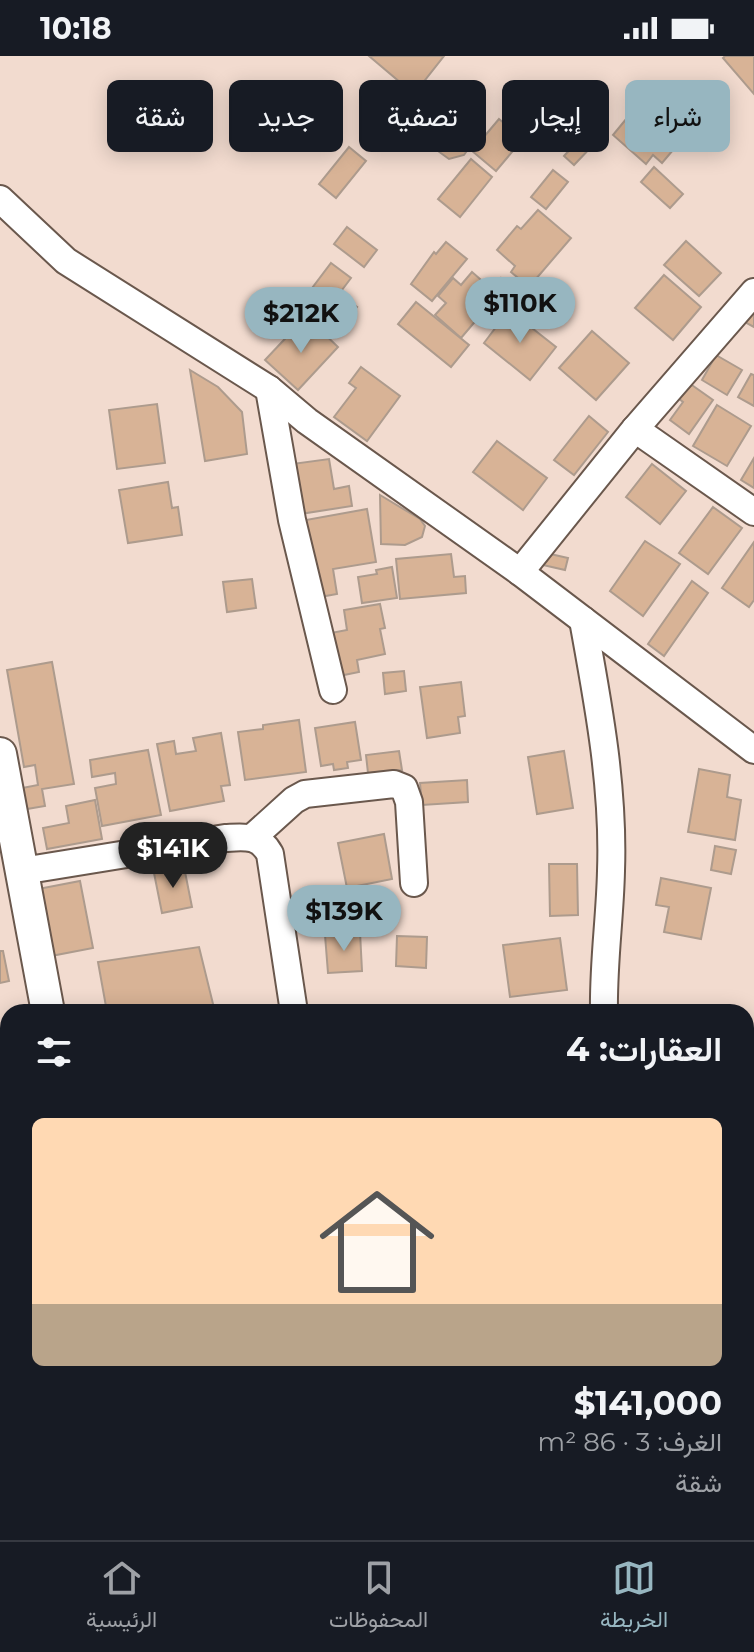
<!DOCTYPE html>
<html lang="ar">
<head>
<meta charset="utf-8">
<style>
	body { margin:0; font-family:Montserrat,Vazirmatn,sans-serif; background:#242831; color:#f1f3f6; direction:rtl; height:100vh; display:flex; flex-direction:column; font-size:30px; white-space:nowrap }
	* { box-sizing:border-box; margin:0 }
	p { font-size:26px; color:#9ea1a6 }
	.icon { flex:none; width:44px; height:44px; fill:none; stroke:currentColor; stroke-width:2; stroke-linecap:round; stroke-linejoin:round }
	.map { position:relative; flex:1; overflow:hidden; direction:ltr }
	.side { position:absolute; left:0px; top:948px; width:754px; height:536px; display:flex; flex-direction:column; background:#171b24; border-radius:24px 24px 0 0; box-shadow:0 4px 20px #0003; direction:rtl }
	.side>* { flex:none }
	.hud { position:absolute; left:24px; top:24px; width:706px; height:72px; direction:rtl; display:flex; gap:16px }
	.price { position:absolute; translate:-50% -68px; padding:0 18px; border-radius:28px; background:#97b6c0; color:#111; font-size:26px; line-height:52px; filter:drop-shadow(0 2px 4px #0008) }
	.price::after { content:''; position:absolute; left:50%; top:48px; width:24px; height:18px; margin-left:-12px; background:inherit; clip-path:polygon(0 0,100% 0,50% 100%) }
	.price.on { background:#222; color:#fff }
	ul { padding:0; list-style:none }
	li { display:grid; align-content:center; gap:16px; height:424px; padding:0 32px }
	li+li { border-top:2px solid #363941 }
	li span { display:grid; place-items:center; height:248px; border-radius:12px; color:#555 }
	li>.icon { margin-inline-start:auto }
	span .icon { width:144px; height:144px; fill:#fffc; stroke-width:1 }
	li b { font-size:34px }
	h2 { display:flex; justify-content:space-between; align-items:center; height:96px; padding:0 32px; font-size:34px }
	.tag { padding:0 28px; border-radius:12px; background:#171b24; box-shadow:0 4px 20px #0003; font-size:28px; line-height:72px }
	.tag.on { background:#97b6c0; color:#111 }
	.status { display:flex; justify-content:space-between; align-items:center; height:56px; padding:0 40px; background:#171b24; direction:ltr }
	.status svg { height:22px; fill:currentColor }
	.tabs { display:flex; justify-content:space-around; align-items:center; height:112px; border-top:2px solid #363941; background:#171b24; font-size:22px; color:#9ea1a6 }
	.tabs a { display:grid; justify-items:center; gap:4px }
	.tabs .on { color:#97b6c0 }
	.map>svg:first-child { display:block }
	.building { fill:#d8b396; stroke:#ad9b8d; stroke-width:2 }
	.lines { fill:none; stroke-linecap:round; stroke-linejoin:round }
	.minor-casing { stroke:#6a584d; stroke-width:30 }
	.tertiary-casing { stroke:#6a584d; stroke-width:36 }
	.minor { stroke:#fff; stroke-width:26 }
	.tertiary { stroke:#fff; stroke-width:32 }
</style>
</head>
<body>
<div class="status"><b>10:18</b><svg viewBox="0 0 49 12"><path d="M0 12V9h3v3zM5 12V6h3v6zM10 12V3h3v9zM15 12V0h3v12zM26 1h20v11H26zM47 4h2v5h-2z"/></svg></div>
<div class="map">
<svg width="754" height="1484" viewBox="0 0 754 1484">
	<rect width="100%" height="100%" fill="#f2dbcf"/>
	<g class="building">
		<path d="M 369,0 L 444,0 L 414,38 Z"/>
		<path d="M 725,0 L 754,0 L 754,38 L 723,2 Z"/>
		<path d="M 467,30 L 482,38 L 477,65 L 484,71 L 464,99 L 449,103 L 416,79 L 445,43 L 452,49 Z"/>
		<path d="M 641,45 L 684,81 L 662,107 L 653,99 L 646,108 L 613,79 Z"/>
		<path d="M 499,63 L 523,83 L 496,115 L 472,95 Z"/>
		<path d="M 585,77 L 595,87 L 574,109 L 564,100 Z"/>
		<path d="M 349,91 L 366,105 L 336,142 L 319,128 Z"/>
		<path d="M 471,103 L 492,121 L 460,161 L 438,143 Z"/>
		<path d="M 654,111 L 683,138 L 670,152 L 641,126 Z"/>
		<path d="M 553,114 L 568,126 L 546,153 L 531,141 Z"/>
		<path d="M 538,154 L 571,182 L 529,231 L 511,216 L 515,210 L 497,194 L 517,170 L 521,173 Z"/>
		<path d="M 347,171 L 377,194 L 364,211 L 334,188 Z"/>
		<path d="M 686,185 L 721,217 L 699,240 L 664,209 Z"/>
		<path d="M 446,186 L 467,203 L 432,245 L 411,228 L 434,196 L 436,198 Z"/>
		<path d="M 331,207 L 351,222 L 339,238 L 357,251 L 334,280 L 297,252 Z"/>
		<path d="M 472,216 L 503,243 L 489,259 L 484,255 L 461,282 L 435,259 L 446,247 L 438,240 L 453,222 L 461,229 Z"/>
		<path d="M 664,219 L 701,251 L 673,284 L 635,252 Z"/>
		<path d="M 501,222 L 520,238 L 512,248 L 493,233 Z"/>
		<path d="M 416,246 L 469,289 L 451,311 L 398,268 Z"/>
		<path d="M 752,253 L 754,254 L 754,271 L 745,266 Z"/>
		<path d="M 509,254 L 556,291 L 530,324 L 484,287 Z"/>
		<path d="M 299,268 L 308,276 L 315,269 L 338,291 L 298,334 L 265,304 Z"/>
		<path d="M 592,275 L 629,307 L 596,344 L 559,312 Z"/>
		<path d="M 716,299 L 742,314 L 727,339 L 702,324 Z"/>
		<path d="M 361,311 L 400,340 L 367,385 L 334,361 L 356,332 L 349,327 Z"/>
		<path d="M 190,314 L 218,331 L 242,356 L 247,398 L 205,405 Z"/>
		<path d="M 751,318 L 754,319 L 754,350 L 738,341 Z"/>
		<path d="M 689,327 L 713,344 L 689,378 L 670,364 L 683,346 L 678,342 Z"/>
		<path d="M 157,348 L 165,407 L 117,413 L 109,354 Z"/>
		<path d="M 717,349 L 751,370 L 727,410 L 693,390 Z"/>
		<path d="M 589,360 L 608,376 L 574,419 L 554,404 Z"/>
		<path d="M 497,385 L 547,422 L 523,454 L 473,416 Z"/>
		<path d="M 754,402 L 754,432 L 741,424 Z"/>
		<path d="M 329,403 L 334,433 L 349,430 L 352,450 L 300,458 L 292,408 Z"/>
		<path d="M 652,408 L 686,435 L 660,468 L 626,441 Z"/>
		<path d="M 168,426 L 172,452 L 178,451 L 182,479 L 128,487 L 119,434 Z"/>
		<path d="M 380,439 L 420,463 L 425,470 L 422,481 L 405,489 L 381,488 Z"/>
		<path d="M 713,451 L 742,472 L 708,518 L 679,497 Z"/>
		<path d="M 367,453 L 376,506 L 333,513 L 337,538 L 320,541 L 306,464 Z"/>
		<path d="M 645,485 L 680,508 L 643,560 L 610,535 Z"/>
		<path d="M 754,486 L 754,544 L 749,551 L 722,532 Z"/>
		<path d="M 546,497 L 568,502 L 565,514 L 543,509 Z"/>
		<path d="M 451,498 L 454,521 L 465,520 L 466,537 L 400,543 L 396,503 Z"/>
		<path d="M 392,511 L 397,542 L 362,547 L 358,521 L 377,518 L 376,514 Z"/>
		<path d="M 252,523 L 256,552 L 227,556 L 223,526 Z"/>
		<path d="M 692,525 L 708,537 L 664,600 L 648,588 Z"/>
		<path d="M 380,548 L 385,572 L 380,573 L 385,598 L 357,604 L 359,616 L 339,620 L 331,577 L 347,574 L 344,554 Z"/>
		<path d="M 52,606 L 74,728 L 42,733 L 45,750 L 21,754 L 17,733 L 38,729 L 35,709 L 24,711 L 7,614 Z"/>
		<path d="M 404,615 L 406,635 L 385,638 L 383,617 Z"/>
		<path d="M 461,626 L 465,660 L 458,661 L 460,677 L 427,682 L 420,631 Z"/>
		<path d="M 299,664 L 306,716 L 245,724 L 238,676 L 263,673 L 263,669 Z"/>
		<path d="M 355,666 L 361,704 L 347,706 L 348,712 L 334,714 L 333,708 L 321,710 L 315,672 Z"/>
		<path d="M 221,677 L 230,729 L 221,730 L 224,745 L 170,755 L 157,688 L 174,685 L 176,698 L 196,695 L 193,682 Z"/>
		<path d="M 148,694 L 161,759 L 102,770 L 95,732 L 116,728 L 115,717 L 92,721 L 90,704 Z"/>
		<path d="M 399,695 L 402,714 L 368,717 L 366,699 Z"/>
		<path d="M 564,695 L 573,752 L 537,758 L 528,701 Z"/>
		<path d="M 699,713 L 730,719 L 727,741 L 741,744 L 735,784 L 688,776 Z"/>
		<path d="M 467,724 L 468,746 L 422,749 L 420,727 Z"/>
		<path d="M 95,744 L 102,783 L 47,793 L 43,772 L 69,767 L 66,750 Z"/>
		<path d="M 384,778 L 392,823 L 347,832 L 338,787 Z"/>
		<path d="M 715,790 L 736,794 L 731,818 L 711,814 Z"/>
		<path d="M 549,808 L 577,808 L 578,859 L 550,860 Z"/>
		<path d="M 184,811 L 192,851 L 162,857 L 154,817 Z"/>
		<path d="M 661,822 L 711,832 L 701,883 L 664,876 L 669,851 L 656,849 Z"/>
		<path d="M 80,825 L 93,892 L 51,900 L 38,833 Z"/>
		<path d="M 375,852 L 397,854 L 396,867 L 374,865 Z"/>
		<path d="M 360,876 L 362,915 L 328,917 L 325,879 Z"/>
		<path d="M 397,880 L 427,881 L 426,912 L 396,910 Z"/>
		<path d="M 560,882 L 567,934 L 510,941 L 503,889 Z"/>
		<path d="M 199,891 L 215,956 L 107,956 L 98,906 Z"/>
		<path d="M 0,895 L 3,895 L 9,925 L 0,927 Z"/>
		<path d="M 746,1006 L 754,1007 L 754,1050 L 746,1050 Z"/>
		<path d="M 753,1419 L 754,1420 L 754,1471 L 746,1470 L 746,1452 Z"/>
		<path d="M 8,1443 L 8,1469 L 0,1469 L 0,1444 Z"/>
		<path d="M 216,1476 L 253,1476 L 255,1484 L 217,1484 Z"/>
		<path d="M 353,1476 L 366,1476 L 367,1484 L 326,1484 L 325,1480 Z"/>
		<path d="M 443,1476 L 473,1476 L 474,1482 L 444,1484 Z"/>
		<path d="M 510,1476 L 584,1476 L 511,1484 Z"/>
	</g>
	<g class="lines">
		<defs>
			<g id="minor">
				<path d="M 0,143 L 66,205 L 269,333 L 307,365 L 520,516 L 754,694"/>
				<path d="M 269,333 L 292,464 L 333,634"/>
				<path d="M 635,373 L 754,456"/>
				<path d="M 520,516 L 635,373 L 754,236"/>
				<path d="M 583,564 C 598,647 614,730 611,815 C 610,862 603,908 604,956"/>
				<path d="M 253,781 L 294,744 L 305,738 L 394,728 L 404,732 L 409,746 L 414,827"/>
				<path d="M 22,815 L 225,782 C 245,781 259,778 270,798 L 294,956"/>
				<path d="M 746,1148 L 754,1148"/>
				<path d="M 0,1339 L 8,1339"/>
				<path d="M 395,1476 L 396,1484"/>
				<path d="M 628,1476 L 629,1484"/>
			</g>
			<g id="tertiary">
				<path d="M 0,698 L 48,956"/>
				<path d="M 142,1476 L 143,1484"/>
			</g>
		</defs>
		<use href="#minor" class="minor-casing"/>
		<use href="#tertiary" class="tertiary-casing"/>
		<use href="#minor" class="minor"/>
		<use href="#tertiary" class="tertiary"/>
	</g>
</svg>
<b class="price" style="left:520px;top:289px">$110K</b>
<b class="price" style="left:301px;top:299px">$212K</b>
<b class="price on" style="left:173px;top:834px">$141K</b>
<b class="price" style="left:344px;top:897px">$139K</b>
<div class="hud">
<a class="tag on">شراء</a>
<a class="tag">إيجار</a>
<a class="tag">تصفية</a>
<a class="tag">جديد</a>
<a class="tag">شقة</a>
</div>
<section class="side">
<h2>العقارات: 4<svg class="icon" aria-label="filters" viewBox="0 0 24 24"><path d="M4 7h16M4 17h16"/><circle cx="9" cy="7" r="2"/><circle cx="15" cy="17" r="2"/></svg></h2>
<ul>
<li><span style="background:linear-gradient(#ffd9b3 75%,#b9a48a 0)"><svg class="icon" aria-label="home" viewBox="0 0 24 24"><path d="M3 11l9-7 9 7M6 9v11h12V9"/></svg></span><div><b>$141,000</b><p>الغرف: 3 · 86 m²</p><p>شقة</p></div></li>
</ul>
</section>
</div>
<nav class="tabs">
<a class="on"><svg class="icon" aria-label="map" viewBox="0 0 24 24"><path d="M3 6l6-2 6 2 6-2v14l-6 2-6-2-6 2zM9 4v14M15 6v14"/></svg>الخريطة</a>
<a><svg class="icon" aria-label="saved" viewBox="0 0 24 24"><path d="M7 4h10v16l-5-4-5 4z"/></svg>المحفوظات</a>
<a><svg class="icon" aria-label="home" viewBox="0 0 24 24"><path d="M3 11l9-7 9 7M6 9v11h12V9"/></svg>الرئيسية</a>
</nav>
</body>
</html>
